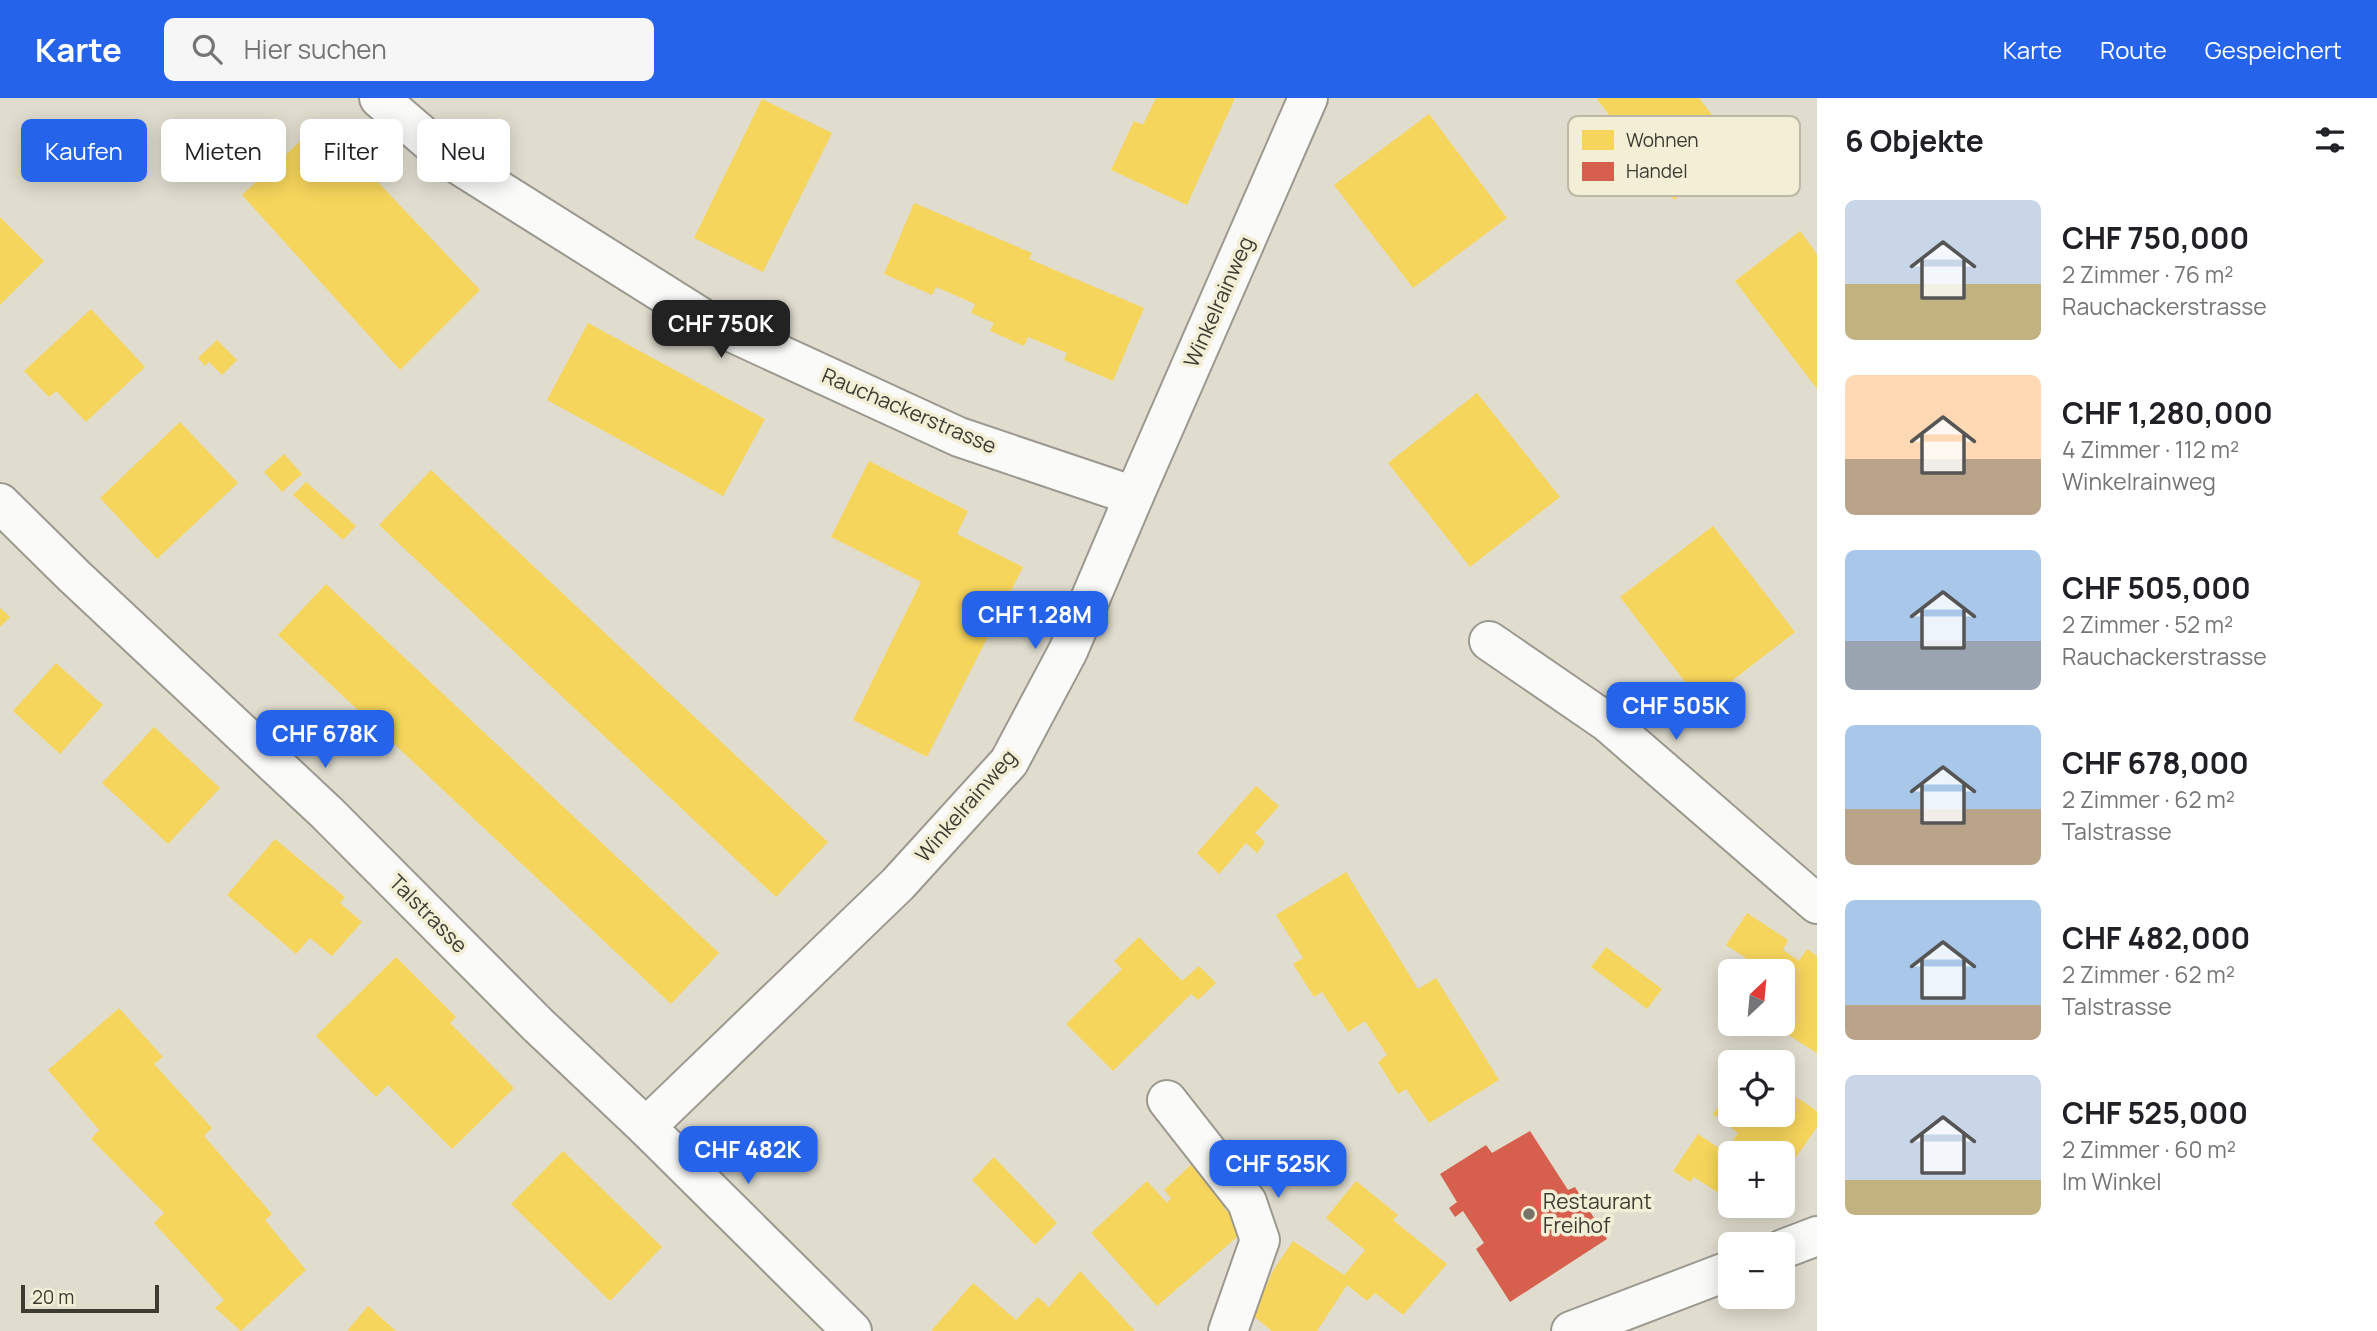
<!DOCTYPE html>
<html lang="de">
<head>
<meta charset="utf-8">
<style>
	body { margin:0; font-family:Manrope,sans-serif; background:#f6f6f6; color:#202124; height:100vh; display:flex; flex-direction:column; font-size:26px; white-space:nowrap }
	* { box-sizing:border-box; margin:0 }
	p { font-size:23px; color:#757577 }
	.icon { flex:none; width:38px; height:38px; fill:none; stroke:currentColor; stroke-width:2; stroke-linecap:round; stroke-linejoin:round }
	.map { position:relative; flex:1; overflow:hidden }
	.sheet { display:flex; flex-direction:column; background:#fff; width:560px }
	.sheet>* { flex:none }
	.hud { position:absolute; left:21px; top:21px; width:665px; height:63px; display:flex; gap:14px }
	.needle { width:46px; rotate:26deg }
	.fabs { position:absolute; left:1718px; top:861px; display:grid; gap:14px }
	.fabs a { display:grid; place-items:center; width:77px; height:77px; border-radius:10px; background:#fff; box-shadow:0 4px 18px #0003; font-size:35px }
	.scale { position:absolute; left:21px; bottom:18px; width:138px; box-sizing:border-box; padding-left:7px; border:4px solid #3d3b32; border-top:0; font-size:19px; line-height:24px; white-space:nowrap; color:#3d3b32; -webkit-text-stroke:5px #f3eed6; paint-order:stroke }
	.price { position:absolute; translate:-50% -60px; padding:0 16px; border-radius:14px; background:#2563eb; color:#fff; font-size:23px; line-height:46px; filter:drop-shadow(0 2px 4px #0008) }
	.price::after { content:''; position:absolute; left:50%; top:42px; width:21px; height:16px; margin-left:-10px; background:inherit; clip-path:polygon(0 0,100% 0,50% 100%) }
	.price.on { background:#222; color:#fff }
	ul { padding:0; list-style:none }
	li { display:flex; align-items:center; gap:21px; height:175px; padding:0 28px }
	li span { display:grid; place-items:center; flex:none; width:196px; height:140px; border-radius:10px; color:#555 }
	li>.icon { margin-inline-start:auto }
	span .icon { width:84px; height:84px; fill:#fffc; stroke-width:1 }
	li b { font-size:30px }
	h2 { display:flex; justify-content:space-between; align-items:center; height:84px; padding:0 28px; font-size:30px }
	.pill { padding:0 24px; border-radius:10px; background:#fff; box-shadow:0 4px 18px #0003; font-size:24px; line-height:63px }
	.pill.on { background:#2563eb; color:#fff }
	header { display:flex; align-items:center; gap:42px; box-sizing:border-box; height:98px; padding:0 35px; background:#2563eb; color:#fff }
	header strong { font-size:33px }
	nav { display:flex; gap:38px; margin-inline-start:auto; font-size:24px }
	.search { width:490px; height:63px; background:#f6f6f6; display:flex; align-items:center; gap:18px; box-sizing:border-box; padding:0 24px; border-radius:10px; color:#757577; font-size:26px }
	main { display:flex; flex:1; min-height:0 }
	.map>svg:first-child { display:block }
	.homes { fill:#f6d55c }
	.shops { fill:#d6604d }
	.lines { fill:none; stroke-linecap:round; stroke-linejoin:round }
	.street-casing { stroke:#9b998f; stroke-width:42 }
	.street { stroke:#fafaf8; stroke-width:38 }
	.poi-dot { fill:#767469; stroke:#f3eed6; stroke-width:2.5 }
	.labels { text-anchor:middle; stroke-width:7; stroke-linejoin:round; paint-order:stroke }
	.street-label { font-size:21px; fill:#3d3b32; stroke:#f3eed6 }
	.poi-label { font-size:21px; fill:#3d3b32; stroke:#f3eed6; text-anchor:start }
	.key { fill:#f3eed6; stroke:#bcb8a5; stroke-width:2 }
	.key-label { font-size:19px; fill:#3d3b32 }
</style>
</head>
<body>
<header>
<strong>Karte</strong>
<div class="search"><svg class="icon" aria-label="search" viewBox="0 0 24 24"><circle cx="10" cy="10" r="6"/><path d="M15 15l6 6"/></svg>Hier suchen</div>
<nav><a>Karte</a><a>Route</a><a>Gespeichert</a></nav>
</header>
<main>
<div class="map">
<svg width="1817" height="1233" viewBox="0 0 1817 1233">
	<rect width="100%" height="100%" fill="#e0ddcf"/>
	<g class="homes">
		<path d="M 1156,0 L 1235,0 L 1187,107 L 1111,72 L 1134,23 L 1143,27 Z"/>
		<path d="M 1596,0 L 1699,0 L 1739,52 L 1674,102 Z"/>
		<path d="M 762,1 L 832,35 L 763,174 L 694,140 Z"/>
		<path d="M 1429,16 L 1507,120 L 1413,190 L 1334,87 Z"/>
		<path d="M 321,24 L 480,192 L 400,272 L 242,97 Z"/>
		<path d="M 914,105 L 1032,155 L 1029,161 L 1144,210 L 1113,283 L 1064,262 L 1067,255 L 1028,239 L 1024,248 L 990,233 L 994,225 L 971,215 L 975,206 L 936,189 L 932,197 L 884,176 Z"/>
		<path d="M 0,119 L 44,163 L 0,207 Z"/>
		<path d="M 1800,133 L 1817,156 L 1817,291 L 1735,183 Z"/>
		<path d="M 91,211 L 145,269 L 86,324 L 56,293 L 49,299 L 24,273 Z"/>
		<path d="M 588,225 L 765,321 L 723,398 L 547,302 Z"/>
		<path d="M 217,242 L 237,262 L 222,277 L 209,264 L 205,268 L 198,260 Z"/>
		<path d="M 1477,295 L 1560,399 L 1470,469 L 1388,365 Z"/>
		<path d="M 180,324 L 238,385 L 157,461 L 100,400 Z"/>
		<path d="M 284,356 L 302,376 L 282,394 L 264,374 Z"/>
		<path d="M 869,363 L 968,413 L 957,436 L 1023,469 L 927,659 L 853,622 L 921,484 L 831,439 Z"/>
		<path d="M 431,372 L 828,744 L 776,799 L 379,427 Z"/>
		<path d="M 306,384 L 356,428 L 343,442 L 293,397 Z"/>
		<path d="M 1713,428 L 1795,534 L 1702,606 L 1620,499 Z"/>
		<path d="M 326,486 L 719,855 L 671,906 L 278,537 Z"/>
		<path d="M 0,510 L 10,519 L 0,529 Z"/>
		<path d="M 56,565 L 103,607 L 60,656 L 13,613 Z"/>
		<path d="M 154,629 L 220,690 L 168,746 L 102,685 Z"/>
		<path d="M 1256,688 L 1279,708 L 1255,735 L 1265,744 L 1257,755 L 1246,745 L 1219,776 L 1197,755 Z"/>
		<path d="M 275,741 L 345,799 L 340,805 L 362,824 L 332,858 L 310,840 L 296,856 L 227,797 Z"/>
		<path d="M 1346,774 L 1418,891 L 1436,880 L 1499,982 L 1429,1025 L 1406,991 L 1398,996 L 1378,964 L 1387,957 L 1365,923 L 1348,934 L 1322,894 L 1314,899 L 1293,866 L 1303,860 L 1276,817 Z"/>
		<path d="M 1747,815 L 1788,842 L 1783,852 L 1799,863 L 1807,851 L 1817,858 L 1817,955 L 1771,926 L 1783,926 L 1783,873 L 1766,873 L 1726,847 Z"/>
		<path d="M 1139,839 L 1182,883 L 1199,868 L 1216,885 L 1198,902 L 1191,896 L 1113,973 L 1066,926 L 1122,871 L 1114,863 Z"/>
		<path d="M 1606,849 L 1662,891 L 1647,911 L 1591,869 Z"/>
		<path d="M 396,859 L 456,919 L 450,925 L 514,990 L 452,1051 L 388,987 L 376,999 L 316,938 Z"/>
		<path d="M 1731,883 L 1731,900 L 1723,895 Z"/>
		<path d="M 119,910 L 163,959 L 154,966 L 212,1030 L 204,1038 L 272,1116 L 265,1122 L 306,1172 L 241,1233 L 215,1210 L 224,1202 L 154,1125 L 164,1115 L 91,1041 L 99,1032 L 48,972 Z"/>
		<path d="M 1783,990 L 1817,1013 L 1817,1029 L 1783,1078 L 1783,1055 L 1731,1055 L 1731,1103 L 1694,1079 L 1690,1084 L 1673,1073 L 1698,1036 L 1725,1054 L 1738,1035 L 1713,1016 L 1731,991 L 1731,1017 L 1783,1017 Z"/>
		<path d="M 563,1053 L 662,1149 L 610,1203 L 511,1106 Z"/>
		<path d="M 994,1059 L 1057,1125 L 1035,1147 L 972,1082 Z"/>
		<path d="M 1195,1063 L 1230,1104 L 1224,1110 L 1245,1132 L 1157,1208 L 1091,1135 L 1147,1083 L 1167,1105 L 1171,1100 L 1164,1092 Z"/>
		<path d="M 1356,1083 L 1398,1117 L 1393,1122 L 1447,1166 L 1403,1217 L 1375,1195 L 1367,1203 L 1347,1187 L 1317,1233 L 1272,1233 L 1252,1217 L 1274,1171 L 1293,1143 L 1344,1177 L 1365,1152 L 1326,1120 Z"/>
		<path d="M 1738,1108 L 1763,1108 L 1755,1120 Z"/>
		<path d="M 1080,1173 L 1135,1233 L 931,1233 L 973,1185 L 1016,1222 L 1038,1199 L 1049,1209 Z"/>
		<path d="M 368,1208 L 396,1233 L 347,1233 Z"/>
	</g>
	<path class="shops" d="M 1530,1033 L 1568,1092 L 1575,1089 L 1607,1141 L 1510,1204 L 1476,1151 L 1484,1145 L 1463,1113 L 1455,1119 L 1449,1110 L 1457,1104 L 1440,1076 L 1486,1047 L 1492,1055 Z"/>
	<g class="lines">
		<defs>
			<g id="street">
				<path d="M 379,0 L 451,62 L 707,223 L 959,339 L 1134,398"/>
				<path d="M 0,405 L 74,478 L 327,715 L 538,927 L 646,1029 L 852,1233"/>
				<path d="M 1489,543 L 1607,624 L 1817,806"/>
				<path d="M 1167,1002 L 1247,1104 L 1260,1142 L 1228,1233"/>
				<path d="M 646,1029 L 898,786 L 1009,664 L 1068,553 L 1134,398 L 1308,0"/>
				<path d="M 1783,1151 L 1817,1138"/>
				<path d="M 1571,1233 L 1731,1172"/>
			</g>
		</defs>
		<use href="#street" class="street-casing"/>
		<use href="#street" class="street"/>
	</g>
	<circle class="poi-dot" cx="1529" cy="1116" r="7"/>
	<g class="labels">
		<g class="street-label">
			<text transform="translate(1219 204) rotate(-66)" y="7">Winkelrainweg</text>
			<text transform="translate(909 313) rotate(23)" y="7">Rauchackerstrasse</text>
			<text transform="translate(966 708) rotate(-49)" y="7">Winkelrainweg</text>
			<text transform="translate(428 816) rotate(45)" y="7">Talstrasse</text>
		</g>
		<g class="poi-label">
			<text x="1543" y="1111">Restaurant<tspan x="1543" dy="24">Freihof</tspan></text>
		</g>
	</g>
	<rect x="1568" y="18" width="232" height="80" rx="10" class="key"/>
	<rect x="1582" y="32" width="32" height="20" fill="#f6d55c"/>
	<rect x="1582" y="64" width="32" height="19" fill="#d6604d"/>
	<g class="key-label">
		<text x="1626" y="49">Wohnen</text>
		<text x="1626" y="80">Handel</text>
	</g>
</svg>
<div class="fabs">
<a><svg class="needle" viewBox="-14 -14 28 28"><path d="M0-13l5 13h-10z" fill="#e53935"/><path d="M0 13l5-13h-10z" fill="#757577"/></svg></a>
<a><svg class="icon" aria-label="locate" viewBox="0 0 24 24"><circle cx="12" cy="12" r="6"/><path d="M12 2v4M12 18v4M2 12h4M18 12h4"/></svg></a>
<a>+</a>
<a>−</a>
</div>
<div class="scale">20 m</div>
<b class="price on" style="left:721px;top:262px">CHF 750K</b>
<b class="price" style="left:1035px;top:553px">CHF 1.28M</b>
<b class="price" style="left:1676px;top:644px">CHF 505K</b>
<b class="price" style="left:325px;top:672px">CHF 678K</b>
<b class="price" style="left:748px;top:1088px">CHF 482K</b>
<b class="price" style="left:1278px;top:1102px">CHF 525K</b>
<div class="hud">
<a class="pill on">Kaufen</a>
<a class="pill">Mieten</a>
<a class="pill">Filter</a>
<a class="pill">Neu</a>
</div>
</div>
<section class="sheet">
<h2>6 Objekte<svg class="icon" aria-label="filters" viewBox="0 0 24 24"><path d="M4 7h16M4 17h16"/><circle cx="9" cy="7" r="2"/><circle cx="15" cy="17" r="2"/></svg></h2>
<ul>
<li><span style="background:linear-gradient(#c9d6e8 60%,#c2b280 0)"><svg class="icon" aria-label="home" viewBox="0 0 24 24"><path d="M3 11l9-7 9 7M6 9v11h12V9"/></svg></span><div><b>CHF 750,000</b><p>2 Zimmer · 76 m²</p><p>Rauchackerstrasse</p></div></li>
<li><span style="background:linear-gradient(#ffd9b3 60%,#b9a48a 0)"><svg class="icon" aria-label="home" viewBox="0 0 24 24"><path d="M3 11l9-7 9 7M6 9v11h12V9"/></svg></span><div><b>CHF 1,280,000</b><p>4 Zimmer · 112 m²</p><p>Winkelrainweg</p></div></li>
<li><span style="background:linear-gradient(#a9c7e8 65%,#9aa5b1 0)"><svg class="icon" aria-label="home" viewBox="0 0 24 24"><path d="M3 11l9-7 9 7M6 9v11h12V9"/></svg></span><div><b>CHF 505,000</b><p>2 Zimmer · 52 m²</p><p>Rauchackerstrasse</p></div></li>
<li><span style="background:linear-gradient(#a9c7e8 60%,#b9a48a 0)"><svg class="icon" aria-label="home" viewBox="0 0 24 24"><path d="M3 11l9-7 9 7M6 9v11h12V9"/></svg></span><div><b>CHF 678,000</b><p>2 Zimmer · 62 m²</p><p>Talstrasse</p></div></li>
<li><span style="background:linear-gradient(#a9c7e8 75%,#b9a48a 0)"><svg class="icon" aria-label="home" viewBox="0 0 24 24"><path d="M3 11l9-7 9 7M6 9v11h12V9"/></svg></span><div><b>CHF 482,000</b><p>2 Zimmer · 62 m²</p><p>Talstrasse</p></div></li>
<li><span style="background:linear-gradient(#c9d6e8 75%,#c2b280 0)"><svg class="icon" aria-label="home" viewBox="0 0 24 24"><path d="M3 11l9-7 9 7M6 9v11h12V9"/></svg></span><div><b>CHF 525,000</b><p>2 Zimmer · 60 m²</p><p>Im Winkel</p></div></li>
</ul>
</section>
</main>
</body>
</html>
